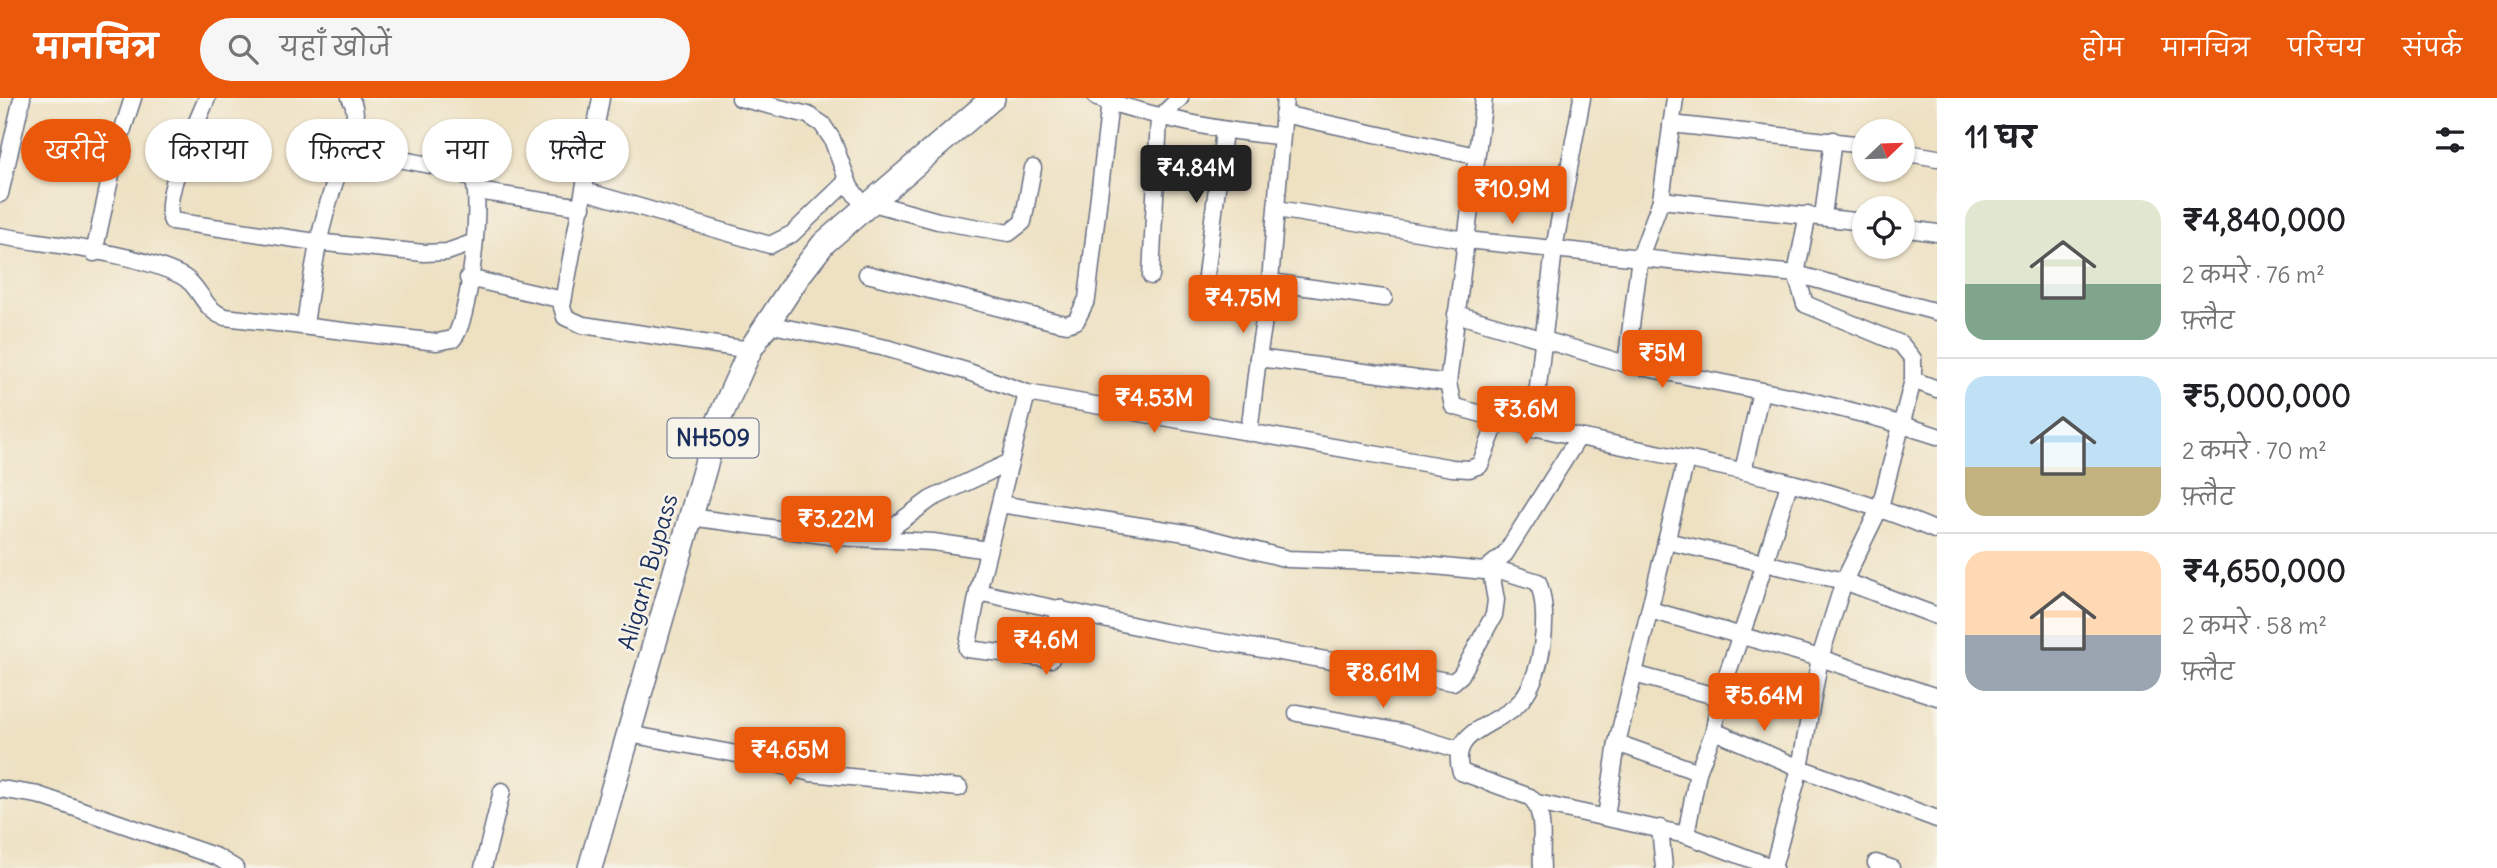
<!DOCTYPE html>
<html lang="hi">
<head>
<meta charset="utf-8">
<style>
	body { margin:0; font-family:Delius,"Playpen Sans Deva",sans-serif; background:#f6f6f6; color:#202124; height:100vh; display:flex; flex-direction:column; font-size:26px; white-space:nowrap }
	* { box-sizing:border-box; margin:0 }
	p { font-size:23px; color:#757577 }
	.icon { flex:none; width:38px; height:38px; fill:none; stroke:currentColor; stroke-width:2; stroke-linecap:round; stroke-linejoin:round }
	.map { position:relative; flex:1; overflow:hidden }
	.details { display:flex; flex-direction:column; background:#fff; width:560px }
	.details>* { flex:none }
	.guide { position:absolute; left:21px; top:21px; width:665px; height:63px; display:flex; gap:14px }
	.needle { width:46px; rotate:67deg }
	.controls { position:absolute; left:1852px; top:21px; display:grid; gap:14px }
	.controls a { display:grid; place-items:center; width:63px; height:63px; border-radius:50%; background:#fff; box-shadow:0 2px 5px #0004; font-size:35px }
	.price { position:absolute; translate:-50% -60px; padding:0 16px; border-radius:7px; background:#ea580c; color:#fff; font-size:23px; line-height:46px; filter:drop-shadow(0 2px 4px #0008) }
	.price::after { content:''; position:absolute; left:50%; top:42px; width:21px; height:16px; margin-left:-10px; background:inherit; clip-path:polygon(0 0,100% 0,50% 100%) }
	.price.active { background:#222; color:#fff }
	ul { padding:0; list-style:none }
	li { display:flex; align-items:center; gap:21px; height:175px; padding:0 28px }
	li+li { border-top:2px solid #e0e0e0 }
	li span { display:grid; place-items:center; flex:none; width:196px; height:140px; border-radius:21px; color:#555 }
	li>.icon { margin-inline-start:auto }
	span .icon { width:84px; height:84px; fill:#fffc; stroke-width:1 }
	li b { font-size:30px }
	h2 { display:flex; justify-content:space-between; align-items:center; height:84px; padding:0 28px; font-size:30px }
	.chip { padding:0 24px; border-radius:32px; background:#fff; box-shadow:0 2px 5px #0004; font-size:24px; line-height:63px }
	.chip.active { background:#ea580c; color:#fff }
	header { display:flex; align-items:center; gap:42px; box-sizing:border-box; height:98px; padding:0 35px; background:#ea580c; color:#fff }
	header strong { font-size:33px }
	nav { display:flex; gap:38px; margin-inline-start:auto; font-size:24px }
	.search { width:490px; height:63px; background:#f6f6f6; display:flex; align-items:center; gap:18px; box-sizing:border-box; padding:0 24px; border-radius:38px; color:#757577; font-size:26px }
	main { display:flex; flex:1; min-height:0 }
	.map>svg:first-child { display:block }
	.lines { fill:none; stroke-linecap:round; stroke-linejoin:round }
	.minor-casing { stroke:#656d81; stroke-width:19 }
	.highway-casing { stroke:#656d81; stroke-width:26 }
	.minor { stroke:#fff; stroke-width:16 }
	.highway { stroke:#fff; stroke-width:23 }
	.labels { text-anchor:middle; stroke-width:5; stroke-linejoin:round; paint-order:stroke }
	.shield { fill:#f7f3e8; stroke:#5d6a87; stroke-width:2 }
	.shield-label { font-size:23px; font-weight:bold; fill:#1b2f5e }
	.street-label { font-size:24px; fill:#1b2f5e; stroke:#f7f3e8 }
</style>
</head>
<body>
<header>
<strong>मानचित्र</strong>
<div class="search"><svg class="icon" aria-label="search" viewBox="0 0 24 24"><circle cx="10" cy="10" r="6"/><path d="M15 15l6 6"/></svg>यहाँ खोजें</div>
<nav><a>होम</a><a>मानचित्र</a><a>परिचय</a><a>संपर्क</a></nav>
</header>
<main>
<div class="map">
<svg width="1937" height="770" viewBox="0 0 1937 770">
	<rect width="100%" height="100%" fill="#f7f3e8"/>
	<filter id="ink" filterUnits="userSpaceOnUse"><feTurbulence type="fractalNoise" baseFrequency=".0143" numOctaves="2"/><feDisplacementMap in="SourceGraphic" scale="14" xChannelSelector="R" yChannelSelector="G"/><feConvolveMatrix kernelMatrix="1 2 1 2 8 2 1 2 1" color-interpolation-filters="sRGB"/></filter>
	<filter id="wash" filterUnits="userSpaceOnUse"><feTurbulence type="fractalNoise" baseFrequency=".00686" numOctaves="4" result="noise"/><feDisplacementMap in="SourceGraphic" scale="28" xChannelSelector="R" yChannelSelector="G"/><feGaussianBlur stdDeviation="1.57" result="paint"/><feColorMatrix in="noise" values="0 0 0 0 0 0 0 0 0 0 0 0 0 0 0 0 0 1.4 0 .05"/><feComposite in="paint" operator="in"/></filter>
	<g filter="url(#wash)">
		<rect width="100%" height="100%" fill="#eee1c2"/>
	</g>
	<g filter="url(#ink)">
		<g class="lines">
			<defs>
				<g id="minor">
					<path d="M 207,0 C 197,25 160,100 172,123 L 316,144 L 424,155 L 447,154 L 472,145"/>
					<path d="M 601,0 L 566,187 L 562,209 L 565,219 L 583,227 L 750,252"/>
					<path d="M 740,0 L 808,17 L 822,26 L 832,41 L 850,89 L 866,111"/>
					<path d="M 1097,0 C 1158,20 1215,33 1279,38"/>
					<path d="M 1285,0 L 1270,184 L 1258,260 L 1448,285"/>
					<path d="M 1484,0 L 1448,285 L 1453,308 C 1613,355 1784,367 1937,433"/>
					<path d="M 1675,0 L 1661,102 L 1864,124"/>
					<path d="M 1283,16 L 1476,58"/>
					<path d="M 1671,26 L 1864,47"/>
					<path d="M 1902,54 L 1937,60"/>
					<path d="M 477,93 L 582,109"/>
					<path d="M 585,93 L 770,147 L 792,136 L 847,83"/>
					<path d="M 0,96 L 22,0"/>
					<path d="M 1661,102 L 1640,159 L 1626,266 C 1730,287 1836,304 1937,338"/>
					<path d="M 873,105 L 938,123 L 1009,135 L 1023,124 L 1033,70"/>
					<path d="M 1277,111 L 1466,142 L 1796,176 L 1805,206 L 1901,246 L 1913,261 L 1913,282 L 1880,409 L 1844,483 L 1820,560 L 1800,670 L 1773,770"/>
					<path d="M 1808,116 L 1796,176 L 1937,214"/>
					<path d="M 1823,118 L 1833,42"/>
					<path d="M 1902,130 L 1937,135"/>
					<path d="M 0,138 C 53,147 132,154 180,177 C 201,187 202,212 225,219 L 437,244 L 453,241 C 469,225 482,106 474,84 L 461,73 L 356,53 C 347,37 362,17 350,0"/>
					<path d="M 94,155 L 117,49 L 133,0"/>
					<path d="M 867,176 L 1056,224 L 1067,226 L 1076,223 L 1087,201 L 1110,4"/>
					<path d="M 1151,178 L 1159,20 L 1180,0"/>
					<path d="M 468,180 L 563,202"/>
					<path d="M 1270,184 L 1384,200"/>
					<path d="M 1205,186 L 1224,33"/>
					<path d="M 1456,216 L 1626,266"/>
					<path d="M 767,226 L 886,250 L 966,273 L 1027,295 L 1452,370 L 1469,371 L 1480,367 L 1498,321"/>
					<path d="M 305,227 C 314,161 324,100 353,39"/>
					<path d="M 1913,282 L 1937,291"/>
					<path d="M 1027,295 L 978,494 L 967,551 L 1051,561 L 1059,510"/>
					<path d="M 1533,331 L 1554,151 L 1582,0"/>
					<path d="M 1249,335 L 1258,260"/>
					<path d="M 1743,373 L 1761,293"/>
					<path d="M 1000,406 L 1192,436 L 1288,461 L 1405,465 L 1484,473 L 1505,456 L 1578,340"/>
					<path d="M 690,419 L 837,439 L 933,444 L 988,452"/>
					<path d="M 876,441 L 931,401 L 1010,364"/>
					<path d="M 1666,443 L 1844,483 L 1937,518"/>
					<path d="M 978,494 L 1164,534 L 1453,584 L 1461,577 L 1494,517 L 1496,502 L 1490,469 L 1538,484 C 1551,516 1543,582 1517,607 C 1495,628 1448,633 1461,674 L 1530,699 C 1547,714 1540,748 1542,770"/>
					<path d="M 1650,512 L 1820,560 L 1937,599"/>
					<path d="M 1634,576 L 1719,599"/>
					<path d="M 1297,615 L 1401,634 L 1460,652"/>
					<path d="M 1714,633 L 1800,670 L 1937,721"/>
					<path d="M 629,636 L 742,657 L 811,675 L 959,690"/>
					<path d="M 1617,645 L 1698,674"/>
					<path d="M 0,691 L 38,697 L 217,759 L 235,770"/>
					<path d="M 1537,705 L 1686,737"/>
					<path d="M 1606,719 L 1617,645 L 1686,362"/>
					<path d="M 1660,730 L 1664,770"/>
					<path d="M 1876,765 L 1891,770"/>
					<path d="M 483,770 L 502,693"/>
					<path d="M 1774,770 L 1686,737 L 1698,674 L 1714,633 L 1719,599 L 1752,506 L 1789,386"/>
				</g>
				<path id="highway" d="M 590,770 L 718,324 L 750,252 L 800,176 L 824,145 L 993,0"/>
			</defs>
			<use href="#minor" class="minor-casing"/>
			<use href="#highway" class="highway-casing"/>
			<use href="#minor" class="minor"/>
			<use href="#highway" class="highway"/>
		</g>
	</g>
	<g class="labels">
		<rect class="shield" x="667.5" y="320.5" width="91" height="39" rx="5"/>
		<g class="shield-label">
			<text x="713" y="348">NH509</text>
		</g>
		<g class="street-label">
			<text transform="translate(648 474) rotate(-74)" y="8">Aligarh Bypass</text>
		</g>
	</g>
</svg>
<div class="controls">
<a><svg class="needle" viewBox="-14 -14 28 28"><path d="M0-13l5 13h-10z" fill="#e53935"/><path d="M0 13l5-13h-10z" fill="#757577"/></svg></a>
<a><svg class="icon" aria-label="locate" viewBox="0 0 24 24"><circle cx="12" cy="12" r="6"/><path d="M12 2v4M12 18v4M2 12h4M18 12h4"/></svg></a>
</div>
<b class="price active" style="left:1196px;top:107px">₹4.84M</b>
<b class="price" style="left:1512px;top:128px">₹10.9M</b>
<b class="price" style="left:1243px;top:237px">₹4.75M</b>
<b class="price" style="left:1662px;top:292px">₹5M</b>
<b class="price" style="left:1154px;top:337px">₹4.53M</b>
<b class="price" style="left:1526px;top:348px">₹3.6M</b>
<b class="price" style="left:836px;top:458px">₹3.22M</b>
<b class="price" style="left:1046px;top:579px">₹4.6M</b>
<b class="price" style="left:1383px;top:612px">₹8.61M</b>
<b class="price" style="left:1764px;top:635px">₹5.64M</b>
<b class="price" style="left:790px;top:689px">₹4.65M</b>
<div class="guide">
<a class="chip active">खरीदें</a>
<a class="chip">किराया</a>
<a class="chip">फ़िल्टर</a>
<a class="chip">नया</a>
<a class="chip">फ़्लैट</a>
</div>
</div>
<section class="details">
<h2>11 घर<svg class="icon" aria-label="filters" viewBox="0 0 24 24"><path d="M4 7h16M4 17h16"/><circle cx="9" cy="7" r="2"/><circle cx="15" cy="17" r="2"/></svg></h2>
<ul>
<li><span style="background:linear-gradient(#dfe7d0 60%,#7fa58c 0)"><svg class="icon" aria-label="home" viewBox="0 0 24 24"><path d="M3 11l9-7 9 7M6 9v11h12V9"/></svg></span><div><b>₹4,840,000</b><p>2 कमरे · 76 m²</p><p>फ़्लैट</p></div></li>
<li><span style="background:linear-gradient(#bfe0f5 65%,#c2b280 0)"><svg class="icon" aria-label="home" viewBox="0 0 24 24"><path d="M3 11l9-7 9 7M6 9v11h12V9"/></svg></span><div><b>₹5,000,000</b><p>2 कमरे · 70 m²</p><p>फ़्लैट</p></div></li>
<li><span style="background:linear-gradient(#ffd9b3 60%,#9aa5b1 0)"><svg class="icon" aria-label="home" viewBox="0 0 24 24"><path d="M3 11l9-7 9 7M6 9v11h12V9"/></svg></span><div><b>₹4,650,000</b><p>2 कमरे · 58 m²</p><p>फ़्लैट</p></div></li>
</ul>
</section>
</main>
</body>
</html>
